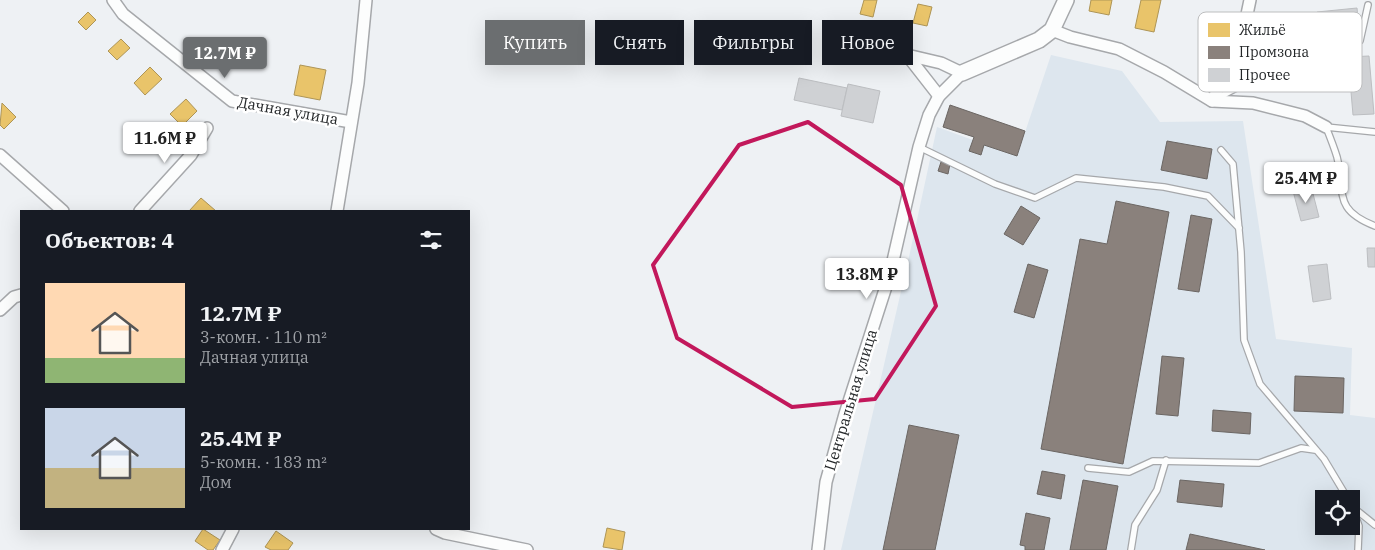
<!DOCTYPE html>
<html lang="ru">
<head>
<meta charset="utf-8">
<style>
	body { margin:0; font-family:"IBM Plex Serif",serif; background:#242831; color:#f1f3f6; height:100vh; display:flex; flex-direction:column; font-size:19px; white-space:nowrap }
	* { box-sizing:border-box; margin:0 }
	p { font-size:16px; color:#9ea1a6 }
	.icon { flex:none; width:28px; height:28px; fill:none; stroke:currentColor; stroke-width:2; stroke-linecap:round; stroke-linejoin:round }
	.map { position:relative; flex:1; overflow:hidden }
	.panel { position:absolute; left:20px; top:210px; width:450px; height:320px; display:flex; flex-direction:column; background:#171b24; border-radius:0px; box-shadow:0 5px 20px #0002 }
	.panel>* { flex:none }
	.guide { position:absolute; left:485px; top:20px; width:475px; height:45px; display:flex; gap:10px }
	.buttons { position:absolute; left:1315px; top:490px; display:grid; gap:10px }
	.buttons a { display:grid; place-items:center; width:45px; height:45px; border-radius:0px; background:#171b24; box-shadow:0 5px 20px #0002; font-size:25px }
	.price { position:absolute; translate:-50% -42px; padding:0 11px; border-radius:5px; background:#fff; color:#222; font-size:16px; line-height:32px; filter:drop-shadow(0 1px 2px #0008) }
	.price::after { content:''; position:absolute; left:50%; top:30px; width:15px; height:11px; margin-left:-8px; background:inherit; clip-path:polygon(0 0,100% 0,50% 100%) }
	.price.on { background:#6b6e70; color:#fff }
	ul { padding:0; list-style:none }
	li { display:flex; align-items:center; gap:15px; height:125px; padding:0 25px }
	li span { display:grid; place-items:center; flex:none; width:140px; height:100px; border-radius:0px; color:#555 }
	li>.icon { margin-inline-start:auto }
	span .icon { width:60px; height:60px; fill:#fffc; stroke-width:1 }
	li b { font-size:21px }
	h2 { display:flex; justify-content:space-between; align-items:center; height:60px; padding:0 25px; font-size:21px }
	.tag { padding:0 18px; border-radius:0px; background:#171b24; box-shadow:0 5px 20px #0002; font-size:18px; line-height:45px }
	.tag.on { background:#6b6e70; color:#fff }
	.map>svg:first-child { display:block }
	.built { fill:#dde6ee; fill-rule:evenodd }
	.homes { fill:#e9c46a; stroke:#ae9556 }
	.industry { fill:#8a817c; stroke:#6b6663 }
	.building { fill:#cfd1d4; stroke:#bcbec1 }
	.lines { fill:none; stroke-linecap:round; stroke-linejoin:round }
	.service-casing { stroke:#a6a8ab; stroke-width:8 }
	.minor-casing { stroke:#a6a8ab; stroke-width:14 }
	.tertiary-casing { stroke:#a6a8ab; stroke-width:18 }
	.service { stroke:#fcfdfd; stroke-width:5.5 }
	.minor { stroke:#fcfdfd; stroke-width:11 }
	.tertiary { stroke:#fcfdfd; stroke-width:15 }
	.marked { fill:none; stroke:#c2185b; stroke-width:4; stroke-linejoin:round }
	.labels { text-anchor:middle; stroke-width:5; stroke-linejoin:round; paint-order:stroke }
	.street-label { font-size:15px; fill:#242729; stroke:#fff }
	.key { fill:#fff; stroke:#bdbebf; stroke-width:1 }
	.key-label { font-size:14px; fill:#242729 }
</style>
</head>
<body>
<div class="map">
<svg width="1375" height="550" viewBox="0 0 1375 550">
	<rect width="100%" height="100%" fill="#eef1f4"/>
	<path class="built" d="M 1051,55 L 1122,71 L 1160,122 L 1243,121 L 1276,339 L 1352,348 L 1350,415 L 1375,418 L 1375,550 L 841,550 L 909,257 L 937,127 L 1017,156 ZM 1324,499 L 1351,499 L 1351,526 L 1324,526 Z"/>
	<g class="homes">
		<path d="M 864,0 L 877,0 L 873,17 L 860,14 Z"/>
		<path d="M 1091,0 L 1112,0 L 1109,15 L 1089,11 Z"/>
		<path d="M 1141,0 L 1161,0 L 1154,32 L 1135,28 Z"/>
		<path d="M 918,4 L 932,7 L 927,26 L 913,23 Z"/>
		<path d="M 88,12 L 96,20 L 86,30 L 78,22 Z"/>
		<path d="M 121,39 L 130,48 L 117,60 L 108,51 Z"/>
		<path d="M 228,41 L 242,55 L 229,69 L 215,55 Z"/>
		<path d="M 300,65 L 326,70 L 320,100 L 294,95 Z"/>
		<path d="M 150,67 L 162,79 L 145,95 L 134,83 Z"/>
		<path d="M 186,99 L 197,111 L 182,126 L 170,114 Z"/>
		<path d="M 2,103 L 16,117 L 4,129 L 0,125 Z"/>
		<path d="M 201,198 L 216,211 L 189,211 Z"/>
		<path d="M 607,528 L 625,532 L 622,550 L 603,547 Z"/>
		<path d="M 203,529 L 220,540 L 213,550 L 208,550 L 195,541 Z"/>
		<path d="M 276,531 L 293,543 L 288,550 L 271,550 L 265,547 Z"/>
	</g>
	<g class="industry">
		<path d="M 950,105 L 1025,131 L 1017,156 L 984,145 L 981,155 L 969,151 L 974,137 L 943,127 Z"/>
		<path d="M 1167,141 L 1212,149 L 1207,179 L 1161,170 Z"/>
		<path d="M 941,162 L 950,164 L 948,174 L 938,171 Z"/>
		<path d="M 1116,201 L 1169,212 L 1123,464 L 1041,449 L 1080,239 L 1107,244 Z"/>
		<path d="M 1021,206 L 1040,218 L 1023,245 L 1004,234 Z"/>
		<path d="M 1191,215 L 1212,219 L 1199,292 L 1178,289 Z"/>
		<path d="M 1028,264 L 1048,270 L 1034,318 L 1014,312 Z"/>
		<path d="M 1162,356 L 1184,358 L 1178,416 L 1156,414 Z"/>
		<path d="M 1295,376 L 1344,378 L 1343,413 L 1294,411 Z"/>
		<path d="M 1213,410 L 1251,413 L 1250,434 L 1212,431 Z"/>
		<path d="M 909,425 L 959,435 L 935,550 L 883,550 Z"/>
		<path d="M 1042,471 L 1065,475 L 1061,499 L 1037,494 Z"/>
		<path d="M 1083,480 L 1118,486 L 1106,550 L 1070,550 Z"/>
		<path d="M 1180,480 L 1224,484 L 1222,507 L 1177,502 Z"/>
		<path d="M 1026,513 L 1050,518 L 1044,550 L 1025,550 L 1025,546 L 1020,545 Z"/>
		<path d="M 1190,534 L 1265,550 L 1186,550 Z"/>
	</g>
	<g class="building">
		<path d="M 1357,8 L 1359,29 L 1319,33 L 1317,12 Z"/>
		<path d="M 1369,56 L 1374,114 L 1353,115 L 1348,57 Z"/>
		<path d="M 799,78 L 847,88 L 842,110 L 794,100 Z"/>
		<path d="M 848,84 L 880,91 L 873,123 L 841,116 Z"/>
		<path d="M 1311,186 L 1319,217 L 1301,221 L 1293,191 Z"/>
		<path d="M 1367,248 L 1375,248 L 1375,267 L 1368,267 Z"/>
		<path d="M 1327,264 L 1331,299 L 1313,302 L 1308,266 Z"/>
	</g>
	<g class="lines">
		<defs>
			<g id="service">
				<path d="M 1216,99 C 1251,80 1257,74 1298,84 L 1321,68 L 1336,49 L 1360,41 L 1368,5"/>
				<path d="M 1375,132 L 1326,127 C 1330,137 1334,147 1337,157 C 1346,193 1332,209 1375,226"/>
				<path d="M 919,147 L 995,184 L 1035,198 L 1076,178 L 1164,187 L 1208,196 L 1239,228"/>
				<path d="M 1221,150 L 1233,164 L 1241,252 L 1244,340 L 1260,384 L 1324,459 L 1348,499"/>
				<path d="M 1088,468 L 1129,472 L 1153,461 L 1259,463 L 1301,448 L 1315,450"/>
				<path d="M 1351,504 L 1359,526 L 1358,550"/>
				<path d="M 1354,508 L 1375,525"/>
				<path d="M 1131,550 L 1135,525 L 1157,490 L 1166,460"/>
			</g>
			<g id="minor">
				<path d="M 113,0 L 123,14 L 232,101 L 351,122"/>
				<path d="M 1052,30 L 1070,37 L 1119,49 L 1164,72 L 1212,101 L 1253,103 L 1305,116 L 1326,127"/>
				<path d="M 907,55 L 939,96"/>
				<path d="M 1212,101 L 1240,48 L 1250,0"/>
				<path d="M 0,155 L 63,211"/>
				<path d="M 140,211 L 191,155 L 207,128"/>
				<path d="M 337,211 L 358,83 L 366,0"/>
				<path d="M 0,310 L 14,297 L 21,295"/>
				<path d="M 436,529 L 445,533 L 527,550"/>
				<path d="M 222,550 L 233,529"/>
				<path d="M 818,550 L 826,482 L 845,414 L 890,274 L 919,147 L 929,115 L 939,96 L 962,73 L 941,63 L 907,55"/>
			</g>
			<path id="tertiary" d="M 962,73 L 1039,40 L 1052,30 L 1066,0"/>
		</defs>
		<use href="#service" class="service-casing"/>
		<use href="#minor" class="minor-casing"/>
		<use href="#tertiary" class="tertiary-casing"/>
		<use href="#service" class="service"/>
		<use href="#minor" class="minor"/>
		<use href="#tertiary" class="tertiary"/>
	</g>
	<path class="marked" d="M 808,122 L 901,185 L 936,306 L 875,399 L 792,407 L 677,338 L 653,265 L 739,145 Z"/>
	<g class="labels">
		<g class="street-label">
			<text transform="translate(288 111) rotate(10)" y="5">Дачная улица</text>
			<text transform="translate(851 400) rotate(-73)" y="5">Центральная улица</text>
		</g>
	</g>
	<rect x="1198" y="12" width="164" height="80" rx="8" class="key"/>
	<rect x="1208" y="23" width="22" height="14" fill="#e9c46a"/>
	<rect x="1208" y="46" width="22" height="13" fill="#8a817c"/>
	<rect x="1208" y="68" width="22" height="14" fill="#cfd1d4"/>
	<g class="key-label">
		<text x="1239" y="35">Жильё</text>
		<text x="1239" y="57">Промзона</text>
		<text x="1239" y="80">Прочее</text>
	</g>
</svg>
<div class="buttons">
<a><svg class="icon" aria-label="locate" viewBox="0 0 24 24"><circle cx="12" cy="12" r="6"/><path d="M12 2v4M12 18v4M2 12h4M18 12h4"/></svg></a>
</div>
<b class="price on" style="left:225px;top:79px">12.7M ₽</b>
<b class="price" style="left:165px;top:164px">11.6M ₽</b>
<b class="price" style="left:1306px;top:204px">25.4M ₽</b>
<b class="price" style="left:867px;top:300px">13.8M ₽</b>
<div class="guide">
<a class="tag on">Купить</a>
<a class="tag">Снять</a>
<a class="tag">Фильтры</a>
<a class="tag">Новое</a>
</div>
<section class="panel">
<h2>Объектов: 4<svg class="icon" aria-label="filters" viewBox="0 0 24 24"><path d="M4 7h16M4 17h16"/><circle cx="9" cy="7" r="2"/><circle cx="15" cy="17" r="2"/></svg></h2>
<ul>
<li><span style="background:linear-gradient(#ffd9b3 75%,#8fb573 0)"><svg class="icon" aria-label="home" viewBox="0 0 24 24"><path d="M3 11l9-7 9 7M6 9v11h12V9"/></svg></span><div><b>12.7M ₽</b><p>3-комн. · 110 m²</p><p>Дачная улица</p></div></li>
<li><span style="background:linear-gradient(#c9d6e8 60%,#c2b280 0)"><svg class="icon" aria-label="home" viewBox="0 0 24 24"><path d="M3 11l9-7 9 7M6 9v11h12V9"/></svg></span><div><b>25.4M ₽</b><p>5-комн. · 183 m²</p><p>Дом</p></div></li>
</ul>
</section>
</div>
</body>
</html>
